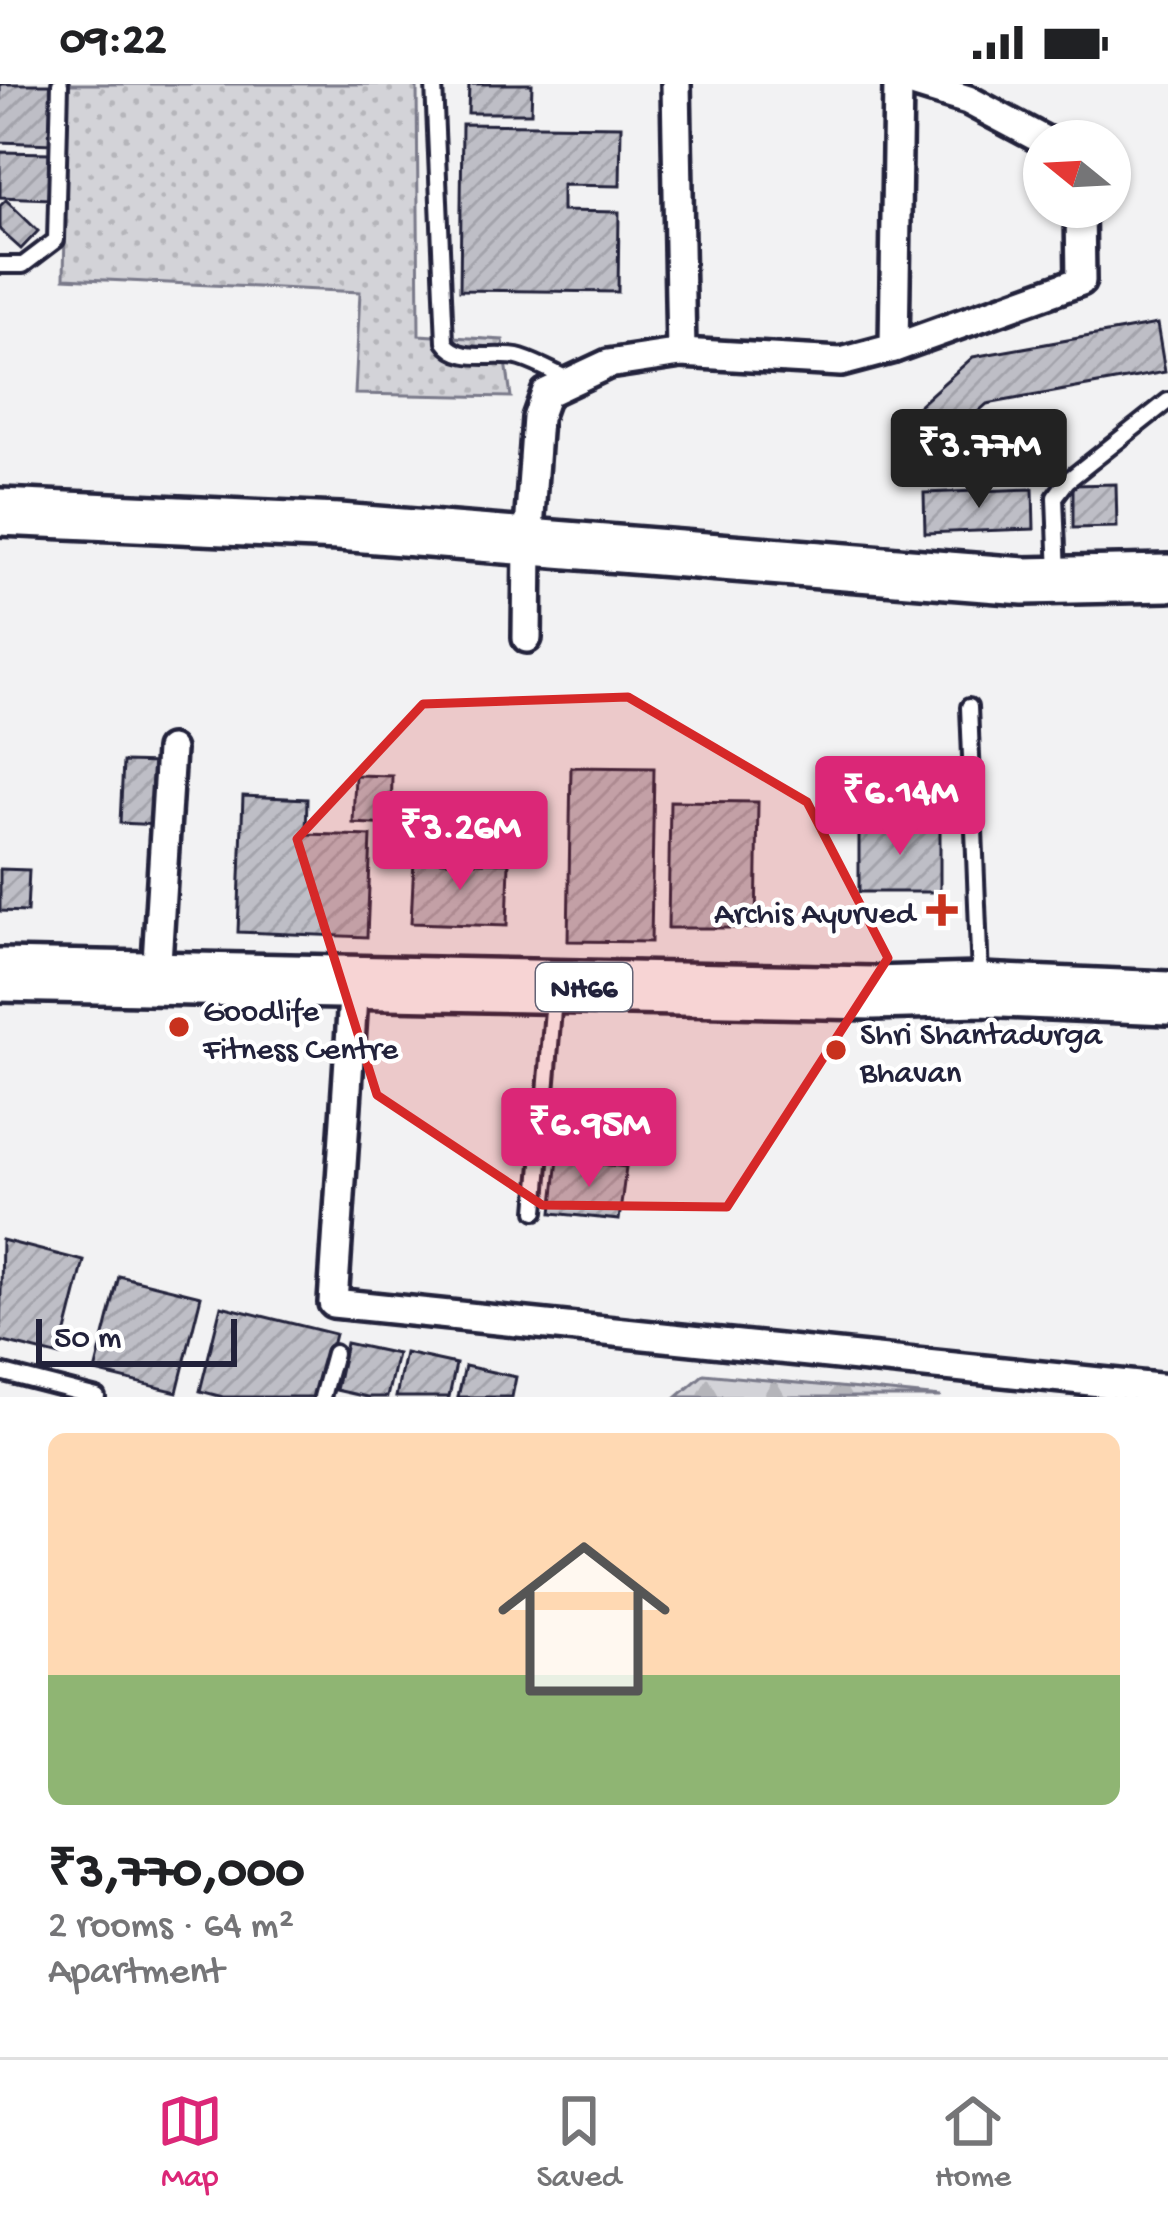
<!DOCTYPE html>
<html lang="en">
<head>
<meta charset="utf-8">
<style>
	body { margin:0; font-family:"Gochi Hand",sans-serif; background:#f2f2f2; color:#202124; height:100vh; display:flex; flex-direction:column; font-size:45px; white-space:nowrap }
	* { box-sizing:border-box; margin:0 }
	p { font-size:39px; color:#757577 }
	.icon { flex:none; width:66px; height:66px; fill:none; stroke:currentColor; stroke-width:2; stroke-linecap:round; stroke-linejoin:round }
	.map { position:relative; height:1313px; overflow:hidden }
	.drawer { display:flex; flex-direction:column; background:#fff; flex:1 }
	.drawer>* { flex:none }
	.needle { width:78px; rotate:288deg }
	.buttons { position:absolute; left:1023px; top:36px; display:grid; gap:24px }
	.buttons a { display:grid; place-items:center; width:108px; height:108px; border-radius:50%; background:#fff; box-shadow:0 3px 9px #0004; font-size:60px }
	.scale { position:absolute; left:36px; bottom:30px; width:201px; box-sizing:border-box; padding-left:12px; border:6px solid #22223b; border-top:0; font-size:33px; line-height:42px; white-space:nowrap; color:#22223b; -webkit-text-stroke:9px #fff; paint-order:stroke }
	.price { position:absolute; translate:-50% -102px; padding:0 27px; border-radius:12px; background:#db2777; color:#fff; font-size:39px; line-height:78px; filter:drop-shadow(0 3px 6px #0008) }
	.price::after { content:''; position:absolute; left:50%; top:72px; width:36px; height:27px; margin-left:-18px; background:inherit; clip-path:polygon(0 0,100% 0,50% 100%) }
	.price.selected { background:#222; color:#fff }
	ul { padding:0; list-style:none }
	li { display:grid; align-content:center; gap:24px; height:636px; padding:0 48px }
	li span { display:grid; place-items:center; height:372px; border-radius:18px; color:#555 }
	li>.icon { margin-inline-start:auto }
	span .icon { width:216px; height:216px; fill:#fffc; stroke-width:1 }
	li b { font-size:51px }
	.status { display:flex; justify-content:space-between; align-items:center; height:84px; padding:0 60px; background:#fff; direction:ltr }
	.status svg { height:33px; fill:currentColor }
	.tabs { display:flex; justify-content:space-around; align-items:center; height:168px; border-top:3px solid #e0e0e0; background:#fff; font-size:33px; color:#757577 }
	.tabs a { display:grid; justify-items:center; gap:6px }
	.tabs .selected { color:#db2777 }
	.map>svg:first-child { display:block }
	.forest { fill:url(#forest-firs); stroke:#7a7a8a; stroke-width:3 }
	.park { fill:url(#park-dots); stroke:#7a7a8a; stroke-width:3 }
	.building { fill:url(#building-hatch); stroke:#22223b; stroke-width:3 }
	.lines { fill:none; stroke-linecap:round; stroke-linejoin:round }
	.lane-casing { stroke:#22223b; stroke-width:22 }
	.street-casing { stroke:#22223b; stroke-width:36 }
	.primary-casing { stroke:#22223b; stroke-width:54 }
	.highway-casing { stroke:#22223b; stroke-width:60 }
	.lane { stroke:#fff; stroke-width:14 }
	.street { stroke:#fff; stroke-width:27 }
	.primary { stroke:#fff; stroke-width:45 }
	.highway { stroke:#fff; stroke-width:51 }
	.marked { fill:#d62828; fill-opacity:0.2; stroke:#d62828; stroke-width:9; stroke-linejoin:round }
	.poi-dot { fill:#c8321e; stroke:#fff; stroke-width:4.5 }
	.labels { text-anchor:middle; stroke-width:9; stroke-linejoin:round; paint-order:stroke }
	.shield { fill:#fff; stroke:#646476; stroke-width:3 }
	.shield-label { font-size:30px; font-weight:bold; fill:#22223b }
	.poi-label { font-size:33px; fill:#22223b; stroke:#fff; text-anchor:start }
</style>
</head>
<body>
<div class="status"><b>09:22</b><svg viewBox="0 0 49 12"><path d="M0 12V9h3v3zM5 12V6h3v6zM10 12V3h3v9zM15 12V0h3v12zM26 1h20v11H26zM47 4h2v5h-2z"/></svg></div>
<div class="map">
<svg width="1168" height="1313" viewBox="0 0 1168 1313">
	<defs>
		<pattern id="forest-firs" width="22" height="20" patternUnits="userSpaceOnUse" patternTransform="scale(3)"><rect width="22" height="20" fill="#d3d3d8"/><path d="M5 1l3.5 6h-7zM16 11l3.5 6h-7z" fill="#b5b5ba"/></pattern>
		<pattern id="park-dots" width="8" height="8" patternUnits="userSpaceOnUse" patternTransform="scale(3)"><rect width="8" height="8" fill="#d3d3d8"/><path d="M2 2h.1M6 6h.1" fill="none" stroke="#b5b5ba" stroke-width="1.8" stroke-linecap="round"/></pattern>
		<pattern id="building-hatch" width="6" height="6" patternUnits="userSpaceOnUse" patternTransform="scale(3)"><rect width="6" height="6" fill="#bebec6"/><path d="M-1 1l2-2M0 6l6-6M5 7l2-2" fill="none" stroke="#a3a3ab"/></pattern>
	</defs>
	<rect width="100%" height="100%" fill="#f2f2f3"/>
	<filter id="ink" filterUnits="userSpaceOnUse"><feTurbulence type="fractalNoise" baseFrequency=".00833" numOctaves="2"/><feDisplacementMap in="SourceGraphic" scale="24" xChannelSelector="R" yChannelSelector="G"/><feConvolveMatrix kernelMatrix="1 2 1 2 8 2 1 2 1" color-interpolation-filters="sRGB"/></filter>
	<g filter="url(#ink)">
		<path class="forest" d="M 704,1290 L 941,1313 L 677,1313 Z"/>
		<path class="park" d="M 68,0 L 417,0 L 419,251 L 503,256 L 511,313 L 355,310 L 360,208 L 64,194 Z"/>
		<g class="building">
			<path d="M 0,0 L 55,0 L 53,60 L 0,58 Z"/>
			<path d="M 469,0 L 532,0 L 531,29 L 468,29 Z"/>
			<path d="M 462,40 L 621,42 L 620,102 L 562,101 L 562,127 L 619,128 L 618,208 L 460,206 Z"/>
			<path d="M 0,68 L 51,69 L 50,115 L 0,113 Z"/>
			<path d="M 6,116 L 38,147 L 21,165 L 0,146 L 0,122 Z"/>
			<path d="M 1157,240 L 1165,288 L 987,320 L 961,343 L 963,391 L 908,393 L 906,333 L 973,273 Z"/>
			<path d="M 1116,400 L 1117,443 L 1073,444 L 1073,401 Z"/>
			<path d="M 1033,405 L 1034,445 L 925,449 L 924,409 Z"/>
			<path d="M 123,678 L 161,679 L 158,741 L 120,739 Z"/>
			<path d="M 571,683 L 654,684 L 651,858 L 568,857 Z"/>
			<path d="M 355,691 L 392,692 L 391,741 L 353,739 Z"/>
			<path d="M 243,712 L 307,715 L 306,750 L 371,752 L 367,853 L 238,848 Z"/>
			<path d="M 670,717 L 758,718 L 756,844 L 668,844 Z"/>
			<rect x="859" y="739" width="81" height="69"/>
			<path d="M 414,776 L 509,779 L 507,842 L 411,839 Z"/>
			<path d="M 0,785 L 29,786 L 27,828 L 0,827 Z"/>
			<path d="M 558,1075 L 626,1083 L 619,1136 L 552,1129 Z"/>
			<path d="M 2,1156 L 84,1177 L 60,1272 L 0,1257 Z"/>
			<path d="M 119,1192 L 201,1212 L 177,1308 L 95,1288 Z"/>
			<path d="M 221,1222 L 335,1250 L 319,1313 L 223,1313 L 200,1307 Z"/>
			<path d="M 346,1259 L 397,1270 L 387,1313 L 367,1313 L 336,1306 Z"/>
			<path d="M 405,1269 L 456,1280 L 449,1313 L 396,1313 Z"/>
			<path d="M 465,1282 L 516,1293 L 512,1313 L 458,1313 Z"/>
		</g>
		<g class="lines">
			<defs>
				<g id="lane">
					<path d="M 434,0 L 445,258 C 460,281 497,267 521,274 C 537,279 553,288 568,295"/>
					<path d="M 0,181 L 23,181 L 56,156 L 60,0"/>
					<path d="M 1058,492 L 1055,413 L 1067,397 L 1168,317"/>
					<path d="M 969,623 L 980,894"/>
					<path d="M 536,1127 L 554,914"/>
					<path d="M 0,1288 L 97,1313"/>
					<path d="M 322,1313 L 334,1269"/>
				</g>
				<g id="street">
					<path d="M 916,0 L 968,16 L 1045,57"/>
					<path d="M 894,264 L 1081,197 L 1080,123"/>
					<path d="M 681,269 L 841,278 L 894,264 L 898,0"/>
					<path d="M 527,554 L 528,460 L 537,334 L 546,309 L 608,280 L 681,269 L 676,0"/>
					<path d="M 156,894 L 170,666"/>
					<path d="M 354,898 L 333,1219 L 1168,1305"/>
				</g>
				<path id="primary" d="M 0,428 L 339,443 L 1024,497 L 1168,494"/>
				<path id="highway" d="M 0,891 L 873,909 L 980,906 L 1168,914"/>
			</defs>
			<use href="#lane" class="lane-casing"/>
			<use href="#street" class="street-casing"/>
			<use href="#primary" class="primary-casing"/>
			<use href="#highway" class="highway-casing"/>
			<use href="#lane" class="lane"/>
			<use href="#street" class="street"/>
			<use href="#primary" class="primary"/>
			<use href="#highway" class="highway"/>
		</g>
	</g>
	<path class="marked" d="M 628,613 L 807,718 L 888,874 L 727,1123 L 542,1121 L 377,1011 L 297,755 L 423,620 Z"/>
	<g class="poi-dot">
		<path d="M936 808h12v12h12v12h-12v12h-12v-12h-12v-12h12z"/>
		<circle cx="179" cy="943" r="12"/>
		<circle cx="836" cy="966" r="12"/>
	</g>
	<g class="labels">
		<rect class="shield" x="536" y="879" width="96" height="48" rx="9"/>
		<g class="shield-label">
			<text x="584" y="913">NH66</text>
		</g>
		<g class="poi-label">
			<text x="915" y="838" text-anchor="end">Archis Ayurved</text>
			<text x="203" y="936">Goodlife<tspan x="203" dy="38">Fitness Centre</tspan></text>
			<text x="860" y="959">Shri Shantadurga<tspan x="860" dy="38">Bhavan</tspan></text>
		</g>
	</g>
</svg>
<div class="buttons">
<a><svg class="needle" viewBox="-14 -14 28 28"><path d="M0-13l5 13h-10z" fill="#e53935"/><path d="M0 13l5-13h-10z" fill="#757577"/></svg></a>
</div>
<div class="scale">50 m</div>
<b class="price selected" style="left:979px;top:427px">₹3.77M</b>
<b class="price" style="left:900px;top:774px">₹6.14M</b>
<b class="price" style="left:460px;top:809px">₹3.26M</b>
<b class="price" style="left:589px;top:1106px">₹6.95M</b>
</div>
<section class="drawer">
<ul>
<li><span style="background:linear-gradient(#ffd9b3 65%,#8fb573 0)"><svg class="icon" aria-label="home" viewBox="0 0 24 24"><path d="M3 11l9-7 9 7M6 9v11h12V9"/></svg></span><div><b>₹3,770,000</b><p>2 rooms · 64 m²</p><p>Apartment</p></div></li>
</ul>
</section>
<nav class="tabs">
<a class="selected"><svg class="icon" aria-label="map" viewBox="0 0 24 24"><path d="M3 6l6-2 6 2 6-2v14l-6 2-6-2-6 2zM9 4v14M15 6v14"/></svg>Map</a>
<a><svg class="icon" aria-label="saved" viewBox="0 0 24 24"><path d="M7 4h10v16l-5-4-5 4z"/></svg>Saved</a>
<a><svg class="icon" aria-label="home" viewBox="0 0 24 24"><path d="M3 11l9-7 9 7M6 9v11h12V9"/></svg>Home</a>
</nav>
</body>
</html>
